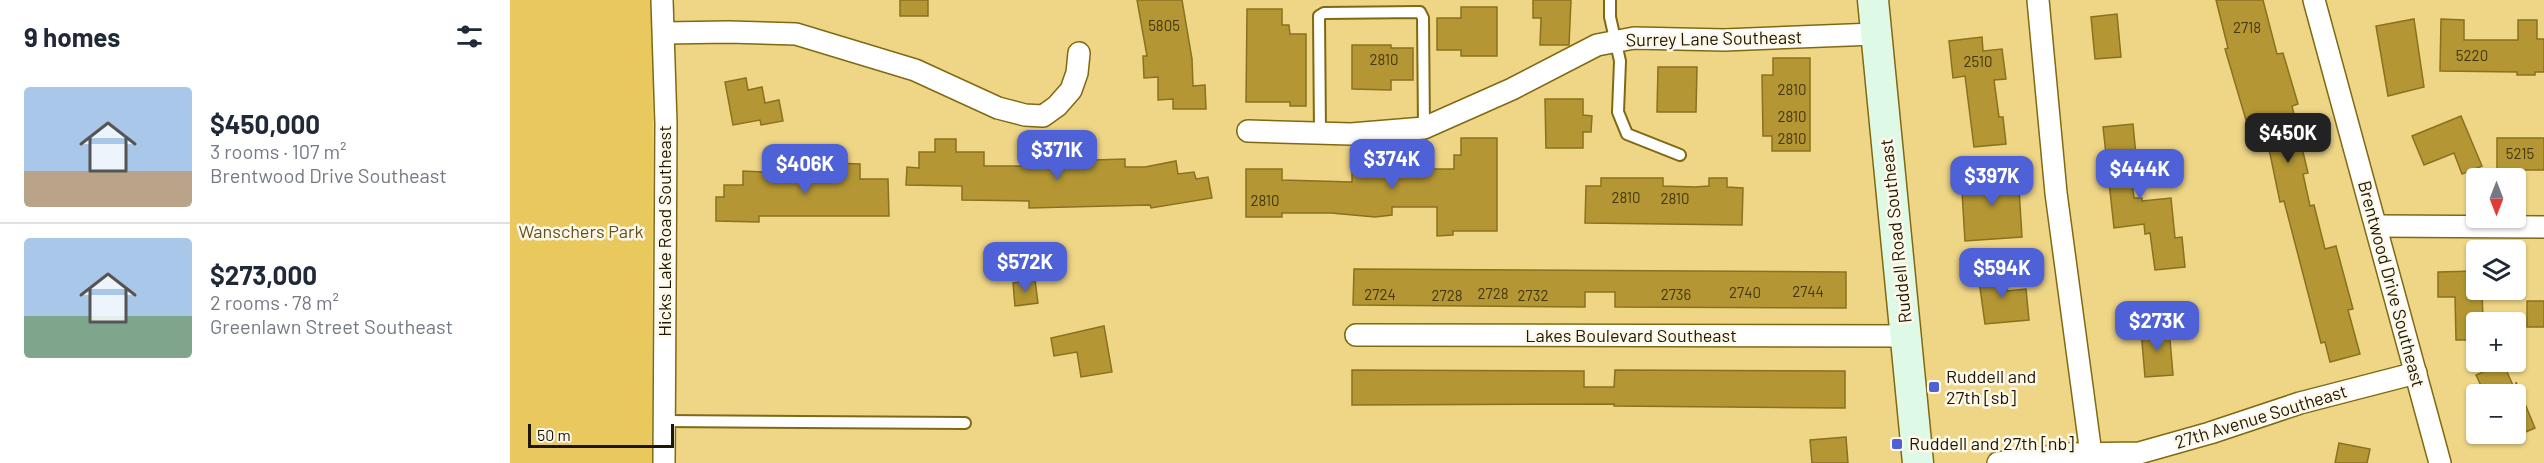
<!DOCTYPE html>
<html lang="en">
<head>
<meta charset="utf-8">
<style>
	body { margin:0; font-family:Barlow,sans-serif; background:#f2f2f3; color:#1f2937; height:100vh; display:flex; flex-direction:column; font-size:22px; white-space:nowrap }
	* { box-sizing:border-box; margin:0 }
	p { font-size:20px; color:#747a83 }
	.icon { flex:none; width:33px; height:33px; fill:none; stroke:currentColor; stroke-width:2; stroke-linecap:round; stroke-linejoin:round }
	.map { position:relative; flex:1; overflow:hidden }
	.drawer { display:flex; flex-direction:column; background:#fff; width:510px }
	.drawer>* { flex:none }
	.needle { width:39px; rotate:180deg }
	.fabs { position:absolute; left:1956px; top:168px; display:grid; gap:12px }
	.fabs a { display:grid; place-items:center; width:60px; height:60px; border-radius:6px; background:#fff; box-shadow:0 2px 4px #0004; font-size:30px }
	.scale { position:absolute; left:18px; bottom:15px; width:146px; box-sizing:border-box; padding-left:6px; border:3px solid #1f1701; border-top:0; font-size:16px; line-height:21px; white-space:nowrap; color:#1f1701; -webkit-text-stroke:4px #fdf8e9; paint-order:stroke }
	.price { position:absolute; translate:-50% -51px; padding:0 14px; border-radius:12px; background:#4e61d6; color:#fff; font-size:20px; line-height:39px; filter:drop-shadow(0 2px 3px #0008) }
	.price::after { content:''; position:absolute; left:50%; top:36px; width:18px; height:14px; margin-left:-9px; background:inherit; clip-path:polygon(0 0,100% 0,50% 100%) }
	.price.on { background:#222; color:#fff }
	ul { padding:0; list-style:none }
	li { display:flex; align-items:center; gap:18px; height:150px; padding:0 24px }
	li+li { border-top:2px solid #e0e1e3 }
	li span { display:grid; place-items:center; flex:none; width:168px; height:120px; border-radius:6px; color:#555 }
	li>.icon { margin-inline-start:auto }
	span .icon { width:72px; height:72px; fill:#fffc; stroke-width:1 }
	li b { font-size:26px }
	h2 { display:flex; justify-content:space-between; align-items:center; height:72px; padding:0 24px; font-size:26px }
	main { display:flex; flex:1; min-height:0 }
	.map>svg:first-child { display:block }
	.green { fill:#e9c85d }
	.building { fill:#b49734; stroke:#89711e; stroke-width:1.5 }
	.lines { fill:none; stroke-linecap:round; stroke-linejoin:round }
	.service-casing { stroke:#806912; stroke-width:14 }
	.minor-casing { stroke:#806912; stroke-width:24 }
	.secondary-casing { stroke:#806912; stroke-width:33 }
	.service { stroke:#fff; stroke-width:10 }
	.minor { stroke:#fff; stroke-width:21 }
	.secondary { stroke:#def9e6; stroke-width:30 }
	.poi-dot { fill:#4e61d6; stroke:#fdf8e9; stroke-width:2 }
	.labels { text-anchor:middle; stroke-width:5; stroke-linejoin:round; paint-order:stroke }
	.number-label { font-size:15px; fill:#44370e }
	.street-label { font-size:18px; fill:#1f1701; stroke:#fdf8e9 }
	.park-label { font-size:18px; fill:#62521f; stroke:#fdf8e9 }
	.poi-label { font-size:18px; fill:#1f1701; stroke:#fdf8e9; text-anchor:start }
</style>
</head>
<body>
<main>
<section class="drawer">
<h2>9 homes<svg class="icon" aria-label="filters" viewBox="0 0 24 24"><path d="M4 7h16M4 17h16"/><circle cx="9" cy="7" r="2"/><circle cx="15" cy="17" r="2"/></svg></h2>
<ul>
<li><span style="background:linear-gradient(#a9c7e8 70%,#b9a48a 0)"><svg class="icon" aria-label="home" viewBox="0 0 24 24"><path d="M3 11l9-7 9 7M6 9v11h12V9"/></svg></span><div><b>$450,000</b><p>3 rooms · 107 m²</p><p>Brentwood Drive Southeast</p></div></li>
<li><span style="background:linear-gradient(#a9c7e8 65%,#7fa58c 0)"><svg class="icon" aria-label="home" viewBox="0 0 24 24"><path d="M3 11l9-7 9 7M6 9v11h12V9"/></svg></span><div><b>$273,000</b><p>2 rooms · 78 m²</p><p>Greenlawn Street Southeast</p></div></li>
</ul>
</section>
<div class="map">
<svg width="2034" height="463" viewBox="0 0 2034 463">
	<rect width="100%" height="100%" fill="#efd687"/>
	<path class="green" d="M 0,0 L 143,0 L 142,463 L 0,463 Z"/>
	<g class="building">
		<rect x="390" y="0" width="28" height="16"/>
		<path d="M 627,0 L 672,0 L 682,59 L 683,86 L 695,85 L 696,109 L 663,109 L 663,99 L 648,100 L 648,77 L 634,78 L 633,56 L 637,56 Z"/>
		<path d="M 1023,0 L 1061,0 L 1059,45 L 1030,45 L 1031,18 L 1023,18 Z"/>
		<path d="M 1706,0 L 1753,0 L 1767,54 L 1773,53 L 1788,104 L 1782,106 L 1798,173 L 1793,174 L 1800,206 L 1804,205 L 1815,249 L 1826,246 L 1843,309 L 1838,310 L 1850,354 L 1820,362 L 1815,342 L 1811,343 L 1774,201 L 1770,202 L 1752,115 L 1736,120 L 1715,49 L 1718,48 Z"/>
		<path d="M 951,7 L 987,7 L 987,56 L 951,56 L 951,50 L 927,50 L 927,18 L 951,18 Z"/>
		<path d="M 737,9 L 772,9 L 772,25 L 779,25 L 780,34 L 796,34 L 796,106 L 780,106 L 780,102 L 736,102 Z"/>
		<path d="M 1607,14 L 1611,57 L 1585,59 L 1581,17 Z"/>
		<path d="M 1904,19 L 1914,87 L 1878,96 L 1866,26 Z"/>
		<path d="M 1931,19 L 1954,20 L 1954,40 L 2008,40 L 2008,20 L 2027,20 L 2027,39 L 2034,39 L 2034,72 L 2025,72 L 2025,75 L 2007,75 L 2007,72 L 1930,71 Z"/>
		<path d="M 1472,37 L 1473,51 L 1492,49 L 1496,79 L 1484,80 L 1489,117 L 1493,117 L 1496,144 L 1464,147 L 1455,76 L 1443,78 L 1439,41 Z"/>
		<path d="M 842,45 L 881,45 L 881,48 L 903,48 L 903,80 L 881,80 L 881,90 L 842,89 Z"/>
		<path d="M 1263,58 L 1300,58 L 1300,151 L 1262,151 L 1262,136 L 1253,136 L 1252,75 L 1263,75 Z"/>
		<path d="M 1148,67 L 1187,67 L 1186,112 L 1147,112 Z"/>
		<path d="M 236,78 L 238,90 L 252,87 L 255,103 L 269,100 L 273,121 L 251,125 L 250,120 L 223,125 L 215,82 Z"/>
		<path d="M 1035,99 L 1073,99 L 1073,115 L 1082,116 L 1081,132 L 1073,132 L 1073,148 L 1036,148 Z"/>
		<path d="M 1951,116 L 1972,166 L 1952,174 L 1944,153 L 1914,165 L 1902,136 Z"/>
		<path d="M 1623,124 L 1627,166 L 1620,166 L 1624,198 L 1632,198 L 1632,201 L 1661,198 L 1665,238 L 1672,237 L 1675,267 L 1645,270 L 1640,233 L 1635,234 L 1634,224 L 1604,228 L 1593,127 Z"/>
		<path d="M 951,138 L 987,138 L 987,231 L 943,231 L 943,235 L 927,236 L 927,207 L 882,207 L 882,215 L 865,217 L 821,213 L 772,213 L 772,217 L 736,217 L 736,169 L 772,169 L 772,180 L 842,182 L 842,165 L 859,165 L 859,155 L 887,155 L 887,152 L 903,152 L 903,169 L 944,169 L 944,155 L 951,155 Z"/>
		<rect x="1987" y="138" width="47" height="32"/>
		<path d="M 425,139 L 446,139 L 446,152 L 474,152 L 474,166 L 519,166 L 519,162 L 615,159 L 615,167 L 635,167 L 666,161 L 668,174 L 684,172 L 686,179 L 698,177 L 702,198 L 641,208 L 640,205 L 519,208 L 519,201 L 452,200 L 452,186 L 396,185 L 397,167 L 409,168 L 409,152 L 425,152 Z"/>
		<path d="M 298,162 L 350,164 L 350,179 L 378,179 L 379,216 L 249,216 L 249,222 L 206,221 L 206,197 L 214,197 L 214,185 L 233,185 L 233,171 L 255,172 L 255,176 L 298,176 Z"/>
		<path d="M 1508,172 L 1512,237 L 1455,241 L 1451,176 Z"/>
		<path d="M 1091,178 L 1153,178 L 1153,186 L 1185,187 L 1199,186 L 1199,178 L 1217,178 L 1217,187 L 1233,188 L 1232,225 L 1075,223 L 1076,186 L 1091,186 Z"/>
		<path d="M 844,269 L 1336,272 L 1336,308 L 1105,307 L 1105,292 L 1075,292 L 1075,307 L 843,305 Z"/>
		<path d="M 1495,270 L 1497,291 L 1516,289 L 1519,320 L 1475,324 L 1468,273 Z"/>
		<path d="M 1966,271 L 1966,290 L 1972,290 L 1973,322 L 1966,322 L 1966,340 L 1946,340 L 1945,297 L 1928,297 L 1928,272 Z"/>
		<path d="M 525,280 L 528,303 L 505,306 L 503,283 Z"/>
		<rect x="2017" y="301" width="17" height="26"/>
		<path d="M 594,326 L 602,372 L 571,377 L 567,352 L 544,356 L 541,338 Z"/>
		<path d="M 1659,328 L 1663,375 L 1635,377 L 1631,330 Z"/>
		<path d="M 1993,363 L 2006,392 L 2006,382 L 2025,428 L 2006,436 L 2006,394 L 1975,394 L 1966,375 Z"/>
		<path d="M 842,370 L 1074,371 L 1074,387 L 1104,387 L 1105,370 L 1335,371 L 1335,408 L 1104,406 L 1104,404 L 842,405 Z"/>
		<path d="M 1336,437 L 1338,463 L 1302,463 L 1300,440 Z"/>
		<path d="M 1829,443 L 1860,449 L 1857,463 L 1825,463 Z"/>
	</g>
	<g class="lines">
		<defs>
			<g id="service">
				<path d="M 1100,0 L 1100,17 L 1110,61 L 1108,112 L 1117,134 L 1170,155"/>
				<path d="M 810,134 L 809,16 L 814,13 L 910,12 L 913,18 L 914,128"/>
				<path d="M 154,421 L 455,423"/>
			</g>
			<g id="minor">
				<path d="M 152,0 L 156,124 L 154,463"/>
				<path d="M 1528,0 L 1546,193 L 1581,454"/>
				<path d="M 1804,0 L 1930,463"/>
				<path d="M 154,33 L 218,32 L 286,34 L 405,70 L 488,108 L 515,115 L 533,116 L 547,106 L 561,90 L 567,73 L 569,53"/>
				<path d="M 738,131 L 841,134 L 914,128 L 1002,89 L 1087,45 L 1124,38 L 1214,40 L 1365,34"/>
				<path d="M 1866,226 L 2034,227"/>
				<path d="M 846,335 L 1397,336"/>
				<path d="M 1488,463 L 1560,454 L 1629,453 L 1700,433 L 1790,403 L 1906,373"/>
			</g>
			<path id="secondary" d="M 1363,0 L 1408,463"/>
		</defs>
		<use href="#service" class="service-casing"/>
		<use href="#minor" class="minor-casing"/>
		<use href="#secondary" class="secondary-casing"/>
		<use href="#service" class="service"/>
		<use href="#minor" class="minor"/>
		<use href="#secondary" class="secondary"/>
	</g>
	<g class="poi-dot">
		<rect x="1418" y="381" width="12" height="12" rx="3"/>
		<rect x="1381" y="438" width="12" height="12" rx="3"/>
	</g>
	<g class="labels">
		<g class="number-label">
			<text x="654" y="31">5805</text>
			<text x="1737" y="33">2718</text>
			<text x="1962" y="61">5220</text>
			<text x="874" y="65">2810</text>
			<text x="1468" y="67">2510</text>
			<text x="1282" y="95">2810</text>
			<text x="1282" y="122">2810</text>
			<text x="1282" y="144">2810</text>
			<text x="2010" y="159">5215</text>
			<text x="1116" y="203">2810</text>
			<text x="1165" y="204">2810</text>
			<text x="755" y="206">2810</text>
			<text x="1298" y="297">2744</text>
			<text x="1235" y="298">2740</text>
			<text x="983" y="299">2728</text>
			<text x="870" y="300">2724</text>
			<text x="1166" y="300">2736</text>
			<text x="937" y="301">2728</text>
			<text x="1023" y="301">2732</text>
		</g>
		<g class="street-label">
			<text transform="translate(1204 39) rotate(-1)" y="6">Surrey Lane Southeast</text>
			<text transform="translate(155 231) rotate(-90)" y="6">Hicks Lake Road Southeast</text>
			<text transform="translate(1386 231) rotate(-96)" y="6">Ruddell Road Southeast</text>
			<text transform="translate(1881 284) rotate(75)" y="6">Brentwood Drive Southeast</text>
			<text x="1121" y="342">Lakes Boulevard Southeast</text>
			<text transform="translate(1751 417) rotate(-17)" y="6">27th Avenue Southeast</text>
		</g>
		<g class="park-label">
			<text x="71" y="238">Wanschers Park</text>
		</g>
		<g class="poi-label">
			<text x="1436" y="383">Ruddell and<tspan x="1436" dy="21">27th [sb]</tspan></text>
			<text x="1399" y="450">Ruddell and 27th [nb]</text>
		</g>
	</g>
</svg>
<div class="fabs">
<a><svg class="needle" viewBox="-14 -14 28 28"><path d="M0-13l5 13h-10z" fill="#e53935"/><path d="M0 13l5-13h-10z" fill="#747a83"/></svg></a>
<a><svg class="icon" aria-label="layers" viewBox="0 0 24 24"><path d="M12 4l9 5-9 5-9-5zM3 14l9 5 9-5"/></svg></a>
<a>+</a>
<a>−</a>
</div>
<div class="scale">50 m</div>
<b class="price on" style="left:1778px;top:164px">$450K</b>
<b class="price" style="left:547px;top:181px">$371K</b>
<b class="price" style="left:882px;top:190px">$374K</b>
<b class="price" style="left:295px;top:195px">$406K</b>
<b class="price" style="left:1630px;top:200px">$444K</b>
<b class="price" style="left:1482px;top:207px">$397K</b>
<b class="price" style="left:515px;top:293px">$572K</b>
<b class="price" style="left:1492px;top:299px">$594K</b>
<b class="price" style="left:1647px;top:352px">$273K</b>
</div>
</main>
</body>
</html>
